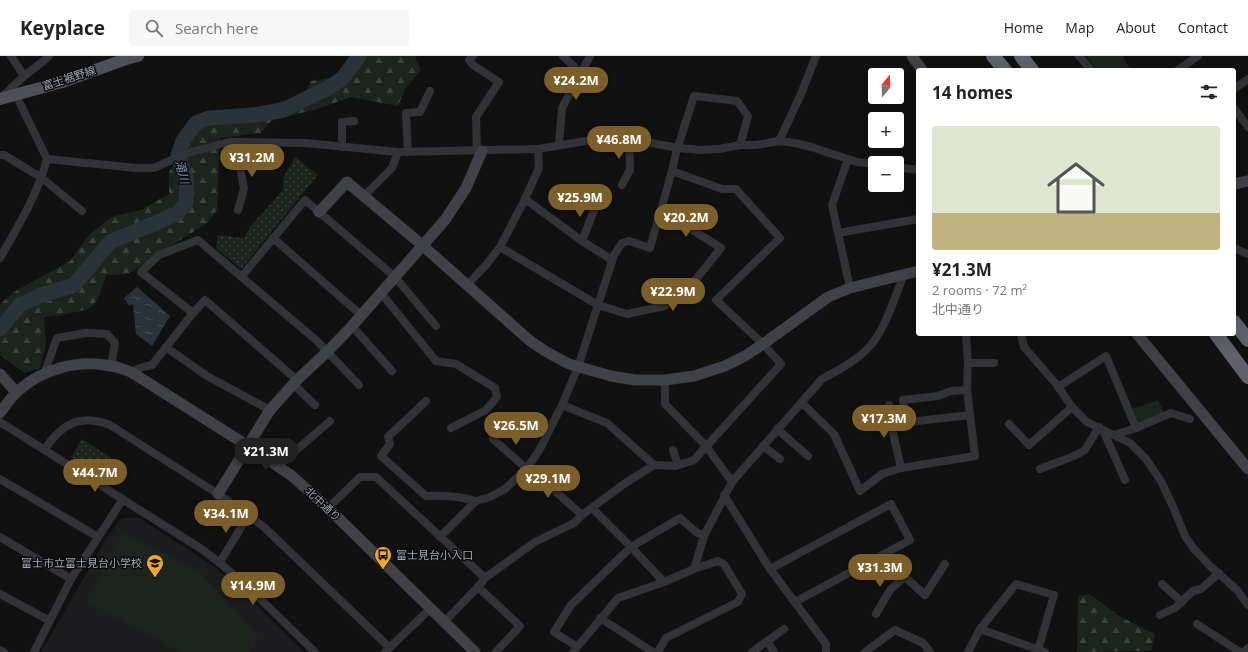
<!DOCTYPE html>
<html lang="en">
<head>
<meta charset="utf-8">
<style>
	body { margin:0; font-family:"Open Sans","Noto Sans JP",sans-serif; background:#f6f6f6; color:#222; height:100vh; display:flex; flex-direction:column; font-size:15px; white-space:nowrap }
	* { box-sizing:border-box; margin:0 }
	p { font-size:13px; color:#767676 }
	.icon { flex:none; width:22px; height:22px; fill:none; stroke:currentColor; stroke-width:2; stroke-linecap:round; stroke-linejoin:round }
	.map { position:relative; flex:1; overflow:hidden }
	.drawer { position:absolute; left:916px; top:12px; width:320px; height:268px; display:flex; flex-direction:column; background:#fff; border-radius:4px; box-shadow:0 4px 16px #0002 }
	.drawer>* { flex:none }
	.needle { width:26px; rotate:19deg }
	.controls { position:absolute; left:868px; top:12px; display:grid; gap:8px }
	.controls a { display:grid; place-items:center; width:36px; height:36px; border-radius:4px; background:#fff; box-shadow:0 4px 16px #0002; font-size:20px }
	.price { position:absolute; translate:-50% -34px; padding:0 9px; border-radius:14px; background:#7c5f28; color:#fff; font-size:13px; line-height:26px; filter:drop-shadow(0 1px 2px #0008) }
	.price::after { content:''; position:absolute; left:50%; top:24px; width:12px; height:9px; margin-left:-6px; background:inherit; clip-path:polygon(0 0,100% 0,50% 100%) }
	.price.selected { background:#222; color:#fff }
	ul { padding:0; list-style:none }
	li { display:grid; align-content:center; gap:8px; height:212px; padding:0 16px }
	li span { display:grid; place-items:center; height:124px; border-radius:4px; color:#555 }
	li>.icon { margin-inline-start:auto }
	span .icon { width:72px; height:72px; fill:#fffc; stroke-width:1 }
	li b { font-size:17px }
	h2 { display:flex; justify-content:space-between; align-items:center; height:48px; padding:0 16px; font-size:17px }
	header { display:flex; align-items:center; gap:24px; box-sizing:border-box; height:56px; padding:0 20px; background:#fff; border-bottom:1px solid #e0e0e0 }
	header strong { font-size:19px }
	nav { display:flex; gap:22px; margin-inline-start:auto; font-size:14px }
	.search { width:280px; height:36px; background:#f6f6f6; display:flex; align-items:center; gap:10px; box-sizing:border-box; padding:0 14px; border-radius:4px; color:#767676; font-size:15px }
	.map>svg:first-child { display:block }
	.built { fill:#1d1d1f }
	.grass { fill:#1d241e }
	.forest { fill:url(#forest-firs) }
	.park { fill:url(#park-dots) }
	.water { fill:url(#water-ripples) }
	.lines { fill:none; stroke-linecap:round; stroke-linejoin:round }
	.river { stroke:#2b333a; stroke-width:15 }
	.street { stroke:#323337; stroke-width:8 }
	.secondary { stroke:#404247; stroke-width:11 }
	.primary { stroke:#4e5056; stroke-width:12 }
	.highway { stroke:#5e6168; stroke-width:14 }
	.labels { text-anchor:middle; stroke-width:3; stroke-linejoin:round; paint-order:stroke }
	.street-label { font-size:11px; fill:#a2a7b2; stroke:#0c0c0d }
	.poi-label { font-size:11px; fill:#a2a7b2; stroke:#0c0c0d; text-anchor:start }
	.water-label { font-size:12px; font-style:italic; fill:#7995ad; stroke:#0c0c0d }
</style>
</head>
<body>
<header>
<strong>Keyplace</strong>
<div class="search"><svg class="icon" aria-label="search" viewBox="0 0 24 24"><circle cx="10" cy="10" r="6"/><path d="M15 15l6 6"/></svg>Search here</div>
<nav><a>Home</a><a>Map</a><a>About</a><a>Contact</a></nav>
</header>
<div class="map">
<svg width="1248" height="596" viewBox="0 0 1248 596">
	<defs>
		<pattern id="forest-firs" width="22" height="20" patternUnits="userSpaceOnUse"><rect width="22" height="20" fill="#1d241e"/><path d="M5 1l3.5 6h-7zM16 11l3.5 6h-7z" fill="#3b413c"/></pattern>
		<pattern id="park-dots" width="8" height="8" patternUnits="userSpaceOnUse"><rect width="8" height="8" fill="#1d241e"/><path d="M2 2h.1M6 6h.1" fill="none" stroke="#3b413c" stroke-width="1.8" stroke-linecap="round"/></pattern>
		<pattern id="water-ripples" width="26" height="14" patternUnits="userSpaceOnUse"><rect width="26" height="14" fill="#2b333a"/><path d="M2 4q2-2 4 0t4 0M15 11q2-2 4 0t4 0" fill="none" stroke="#474e54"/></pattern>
	</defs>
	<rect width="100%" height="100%" fill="#111112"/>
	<path class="built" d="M 122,462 L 139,462 L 215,511 L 240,533 L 304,596 L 41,596 L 109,478 Z"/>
	<g class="grass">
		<path d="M 1086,0 L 1123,0 L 1126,7 L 1132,14 L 1097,14 Z"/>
		<path d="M 1158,344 L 1164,357 L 1134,369 L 1129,354 Z"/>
		<path d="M 123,477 L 200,516 L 258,580 L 250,596 L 180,596 L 85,545 Z"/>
	</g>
	<g class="forest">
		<path d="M 364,0 L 416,0 L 415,2 L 421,14 L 405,33 L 398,50 L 351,41 L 320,52 L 271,65 L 261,77 L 220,82 L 217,154 L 206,168 L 164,194 L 128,218 L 106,219 C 102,230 100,244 91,251 C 84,256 54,260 44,261 L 46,288 L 40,312 L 25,317 L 0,299 L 0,248 L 14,236 L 70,205 L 88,180 L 111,161 L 141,154 L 169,138 L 169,116 L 195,78 L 205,68 L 230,55 L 272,48 L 304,39 L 311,25 L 353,18 Z"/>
		<path d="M 1090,538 L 1119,560 L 1155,578 L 1151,595 L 1077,596 L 1078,540 Z"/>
	</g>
	<g class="park">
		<path d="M 295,101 L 318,119 L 241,213 L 216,192 L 218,179 L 244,182 L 250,171 L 283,134 L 283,122 Z"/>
		<path d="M 82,383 L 112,402 L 101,420 L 71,401 Z"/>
	</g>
	<path class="water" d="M 137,231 L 170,260 L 152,290 L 136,278 L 133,248 L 129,250 L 124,242 Z"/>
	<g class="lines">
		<path class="river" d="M 0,273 L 20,249 L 42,239 L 74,229 L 110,186 L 177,158 L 186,147 L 187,125 L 178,99 L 183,85 L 196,67 L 209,62 L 255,59 L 283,54 L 330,31 L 343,22 L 359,0"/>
		<g class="street">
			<path d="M 11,0 L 24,20"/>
			<path d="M 473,0 L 469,4 L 473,9 L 499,26 L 476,61 L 477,95"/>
			<path d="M 563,0 L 580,16"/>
			<path d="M 1079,0 L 1091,14"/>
			<path d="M 1178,14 L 1198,0"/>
			<path d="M 1234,33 L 1248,23"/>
			<path d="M 2,41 L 24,20 L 41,7 L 49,0"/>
			<path d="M 1234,52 L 1248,71"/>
			<path d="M 779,85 L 801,38 L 816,0"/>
			<path d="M 559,89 L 562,52 L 590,0"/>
			<path d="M 342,91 L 342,66 L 354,65"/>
			<path d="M 538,93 L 539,112 L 525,143 L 582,185 L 612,204"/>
			<path d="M 408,96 L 406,57 L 420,56 L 430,35"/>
			<path d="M 0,99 L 4,99 L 42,122 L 82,155"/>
			<path d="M 47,103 L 136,112 L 154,112 L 185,98 L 229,86 L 305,87 L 398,96 L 538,93 L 603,82 L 629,83 L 679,92 L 699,94 L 719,93 L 740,89 L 756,89 L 779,85 L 795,87 L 811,91 L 857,106 L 875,108"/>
			<path d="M 848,103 L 832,149 L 850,232"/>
			<path d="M 897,111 L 918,114"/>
			<path d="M 622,129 L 630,114 L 629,83"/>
			<path d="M 364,140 L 392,112 L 398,96"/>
			<path d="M 525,143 L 500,191 L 598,249 L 627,258 L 664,250 L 678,241 L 697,222 L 721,192 L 661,154"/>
			<path d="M 238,154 L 244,133 L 240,111 L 241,86"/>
			<path d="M 838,177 L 918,163"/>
			<path d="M 273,182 L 361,259"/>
			<path d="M 582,185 L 597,147"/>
			<path d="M 1234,192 L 1248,198"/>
			<path d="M 0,202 C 18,170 38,138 47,103 L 16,39"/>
			<path d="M 242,220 L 305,144 L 395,221 L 436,270"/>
			<path d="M 467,229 L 486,209 L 500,191"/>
			<path d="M 381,237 L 436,305 L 456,308 L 495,332 L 497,341 L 486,354 L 451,372"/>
			<path d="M 193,257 L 141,216 L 159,199 L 198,184 L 316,284 L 359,329"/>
			<path d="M 352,270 L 392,315"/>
			<path d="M 1021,278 L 1024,291 L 1057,329 L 1072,351 L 1087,366 L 1130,387 L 1146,403 L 1161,425 L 1174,453 L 1185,480 L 1194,493 L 1209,509 L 1237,534 L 1248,549"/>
			<path d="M 167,292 L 207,320 L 270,354"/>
			<path d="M 968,307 L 994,307"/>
			<path d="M 131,316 L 143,311 L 152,309 L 193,257 L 205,244 L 297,324"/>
			<path d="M 44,318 L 57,282 L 86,277 L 107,278 L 115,287 L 111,310"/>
			<path d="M 665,324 L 665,348 L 706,390 L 732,426"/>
			<path d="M 293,328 L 315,349"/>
			<path d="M 1058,331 L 1106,300 L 1136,372 L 1114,379"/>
			<path d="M 426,345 L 388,381 L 390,388 L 381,400 L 426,440 C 444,439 459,440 476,445"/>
			<path d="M 802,347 L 834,378 L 860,435 L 882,418 L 901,412 L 975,400 L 967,334 L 968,307 L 966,278"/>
			<path d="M 562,349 L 607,367 L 654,409"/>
			<path d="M 889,349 L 891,368 L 901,412"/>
			<path d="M 0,366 L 200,492 C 242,522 277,560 315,596"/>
			<path d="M 907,366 L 903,344 L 938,340 L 951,335 L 967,334"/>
			<path d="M 891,368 L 970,359"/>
			<path d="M 1009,368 L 1029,389 L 1072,351"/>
			<path d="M 1136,372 L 1171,357 L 1190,363"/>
			<path d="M 777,373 L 808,400"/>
			<path d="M 1103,374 L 1125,424"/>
			<path d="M 493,383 L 527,413"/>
			<path d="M 763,390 L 780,403"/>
			<path d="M 44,394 C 62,368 79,357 110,369 L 218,438 L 264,471 L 389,591"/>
			<path d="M 673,394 L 678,409"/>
			<path d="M 278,410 L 330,365"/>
			<path d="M 528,411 L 582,459"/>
			<path d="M 1040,413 L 1074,400 L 1085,394 L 1099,371"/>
			<path d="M 0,423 L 98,481"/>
			<path d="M 724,439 L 770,513 L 826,588 L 826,596"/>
			<path d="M 328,452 L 360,421 L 376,421 L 485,522"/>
			<path d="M 592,452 L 631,491 L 664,526"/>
			<path d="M 0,481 L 71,523"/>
			<path d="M 440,481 L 476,445 L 490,441 L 505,433 L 528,411 L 540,393 L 562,349 L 578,311 L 614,199 L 622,187 L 629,185 L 650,192 L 672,115 L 676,97 L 694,40 L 737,45 L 748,60 L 740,89"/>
			<path d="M 886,497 L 895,512 L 925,539 L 945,508"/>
			<path d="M 220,506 L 248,460"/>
			<path d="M 770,513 L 891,448 L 910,484 L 795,546"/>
			<path d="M 1162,528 L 1182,546"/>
			<path d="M 478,531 L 520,570 L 496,596"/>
			<path d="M 0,538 L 50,565"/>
			<path d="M 876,558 L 890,534 L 904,521"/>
			<path d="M 1160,559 L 1175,552 L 1193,535 L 1201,533 L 1219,517"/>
			<path d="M 600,562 L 653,596"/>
			<path d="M 444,566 L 478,531 L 485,522 L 535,486 L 574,467 L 582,459 L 624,428 L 654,409 L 676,410 L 694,404 L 781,308 L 763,288 L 716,244 L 780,182 L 736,133 L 722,133 L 672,115"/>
			<path d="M 1197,568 L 1240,596"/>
			<path d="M 980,573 L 1045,596"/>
			<path d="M 767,585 L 774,596"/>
			<path d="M 576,590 L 554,576 L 571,549 L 631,491 L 680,462 L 696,476 L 704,480"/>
			<path d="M 0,594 L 4,596"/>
			<path d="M 34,596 L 71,523 L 123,443"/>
			<path d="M 385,596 L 430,553"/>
			<path d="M 573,596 L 618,542 L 664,526 L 694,513 L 704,480 L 732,426 L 822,323 C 839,314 858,304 871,289 C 887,269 894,242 904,219"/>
			<path d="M 658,596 L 666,582 L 738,546 L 742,538 L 724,508 L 718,505 L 694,513"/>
			<path d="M 752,596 L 784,573"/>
			<path d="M 865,596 L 895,574 L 923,587 L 930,596"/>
			<path d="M 968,596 L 980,573 L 1016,528 L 1054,539 L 1038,594"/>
			<path d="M 1245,596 L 1248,592"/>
		</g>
		<g class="secondary">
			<path d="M 912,0 L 922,14"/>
			<path d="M 1234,128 L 1248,125"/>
			<path d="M 319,156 L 347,126 L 422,189 L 529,284 L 545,295 L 569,308 L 611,320 L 635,324 L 665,324 L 694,320 L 725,310 L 745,300 L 763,288 L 828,241 L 850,232 L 918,215"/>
			<path d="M 1137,278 L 1248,413"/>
			<path d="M 0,318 L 16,336"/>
			<path d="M 0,357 C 6,349 11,341 18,335 C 42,313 78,303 111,310 C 118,311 125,314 131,316 L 248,390 L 292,420 L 328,452 L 475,596"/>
			<path d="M 218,438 L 270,354 L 297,324 L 328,295 L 352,270 L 445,164 L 466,132 L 482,95"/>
		</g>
		<path class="primary" d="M 0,43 L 62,26 L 126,3 L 138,0"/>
		<g class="highway">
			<path d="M 993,0 L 1005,14"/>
			<path d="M 1021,0 L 1032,14"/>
			<path d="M 1234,266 L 1248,284"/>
			<path d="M 1216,278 L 1248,321"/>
		</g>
	</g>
	<defs>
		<symbol id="bus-pin" viewBox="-11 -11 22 30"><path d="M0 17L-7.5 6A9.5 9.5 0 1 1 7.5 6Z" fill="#ebaa2f" stroke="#0c0c0d"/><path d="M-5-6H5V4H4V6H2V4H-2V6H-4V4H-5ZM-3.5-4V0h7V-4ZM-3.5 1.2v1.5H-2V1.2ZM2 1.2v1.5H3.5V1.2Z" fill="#111"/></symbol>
		<symbol id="school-pin" viewBox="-11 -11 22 30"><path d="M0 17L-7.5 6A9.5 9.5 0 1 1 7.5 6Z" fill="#ebaa2f" stroke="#0c0c0d"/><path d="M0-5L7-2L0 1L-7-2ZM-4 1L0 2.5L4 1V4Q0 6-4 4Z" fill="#111"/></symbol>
	</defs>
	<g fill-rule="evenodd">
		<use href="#bus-pin" x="373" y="489" width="20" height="27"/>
		<use href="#school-pin" x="145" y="497" width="20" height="27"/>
	</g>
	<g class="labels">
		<g class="street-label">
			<text transform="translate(69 22) rotate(-18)" y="4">富士裾野線</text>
			<text transform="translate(323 448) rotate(43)" y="4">北中通り</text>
		</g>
		<g class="poi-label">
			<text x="396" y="503">富士見台小入口</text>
			<text x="142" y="511" text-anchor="end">富士市立富士見台小学校</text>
		</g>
		<g class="water-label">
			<text transform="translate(182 116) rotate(76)" y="4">滝川</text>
		</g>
	</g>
</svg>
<div class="controls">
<a><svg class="needle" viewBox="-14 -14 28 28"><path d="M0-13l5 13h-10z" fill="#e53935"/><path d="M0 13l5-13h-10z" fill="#767676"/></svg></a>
<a>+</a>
<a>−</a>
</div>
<b class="price" style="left:576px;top:45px">¥24.2M</b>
<b class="price" style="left:619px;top:104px">¥46.8M</b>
<b class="price" style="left:252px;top:122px">¥31.2M</b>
<b class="price" style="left:580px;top:162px">¥25.9M</b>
<b class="price" style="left:686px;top:182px">¥20.2M</b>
<b class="price" style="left:673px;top:256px">¥22.9M</b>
<b class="price" style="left:884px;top:383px">¥17.3M</b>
<b class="price" style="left:516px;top:390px">¥26.5M</b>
<b class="price selected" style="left:266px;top:416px">¥21.3M</b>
<b class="price" style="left:95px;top:437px">¥44.7M</b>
<b class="price" style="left:548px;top:443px">¥29.1M</b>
<b class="price" style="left:226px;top:478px">¥34.1M</b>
<b class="price" style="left:880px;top:532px">¥31.3M</b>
<b class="price" style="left:253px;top:550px">¥14.9M</b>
<section class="drawer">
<h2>14 homes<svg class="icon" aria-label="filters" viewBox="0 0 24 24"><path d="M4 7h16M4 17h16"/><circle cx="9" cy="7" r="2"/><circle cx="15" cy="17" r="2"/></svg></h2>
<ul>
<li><span style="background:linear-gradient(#dfe7d0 70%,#c2b280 0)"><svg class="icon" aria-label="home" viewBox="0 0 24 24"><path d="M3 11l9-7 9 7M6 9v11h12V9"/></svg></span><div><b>¥21.3M</b><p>2 rooms · 72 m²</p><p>北中通り</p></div></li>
</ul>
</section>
</div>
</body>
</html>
